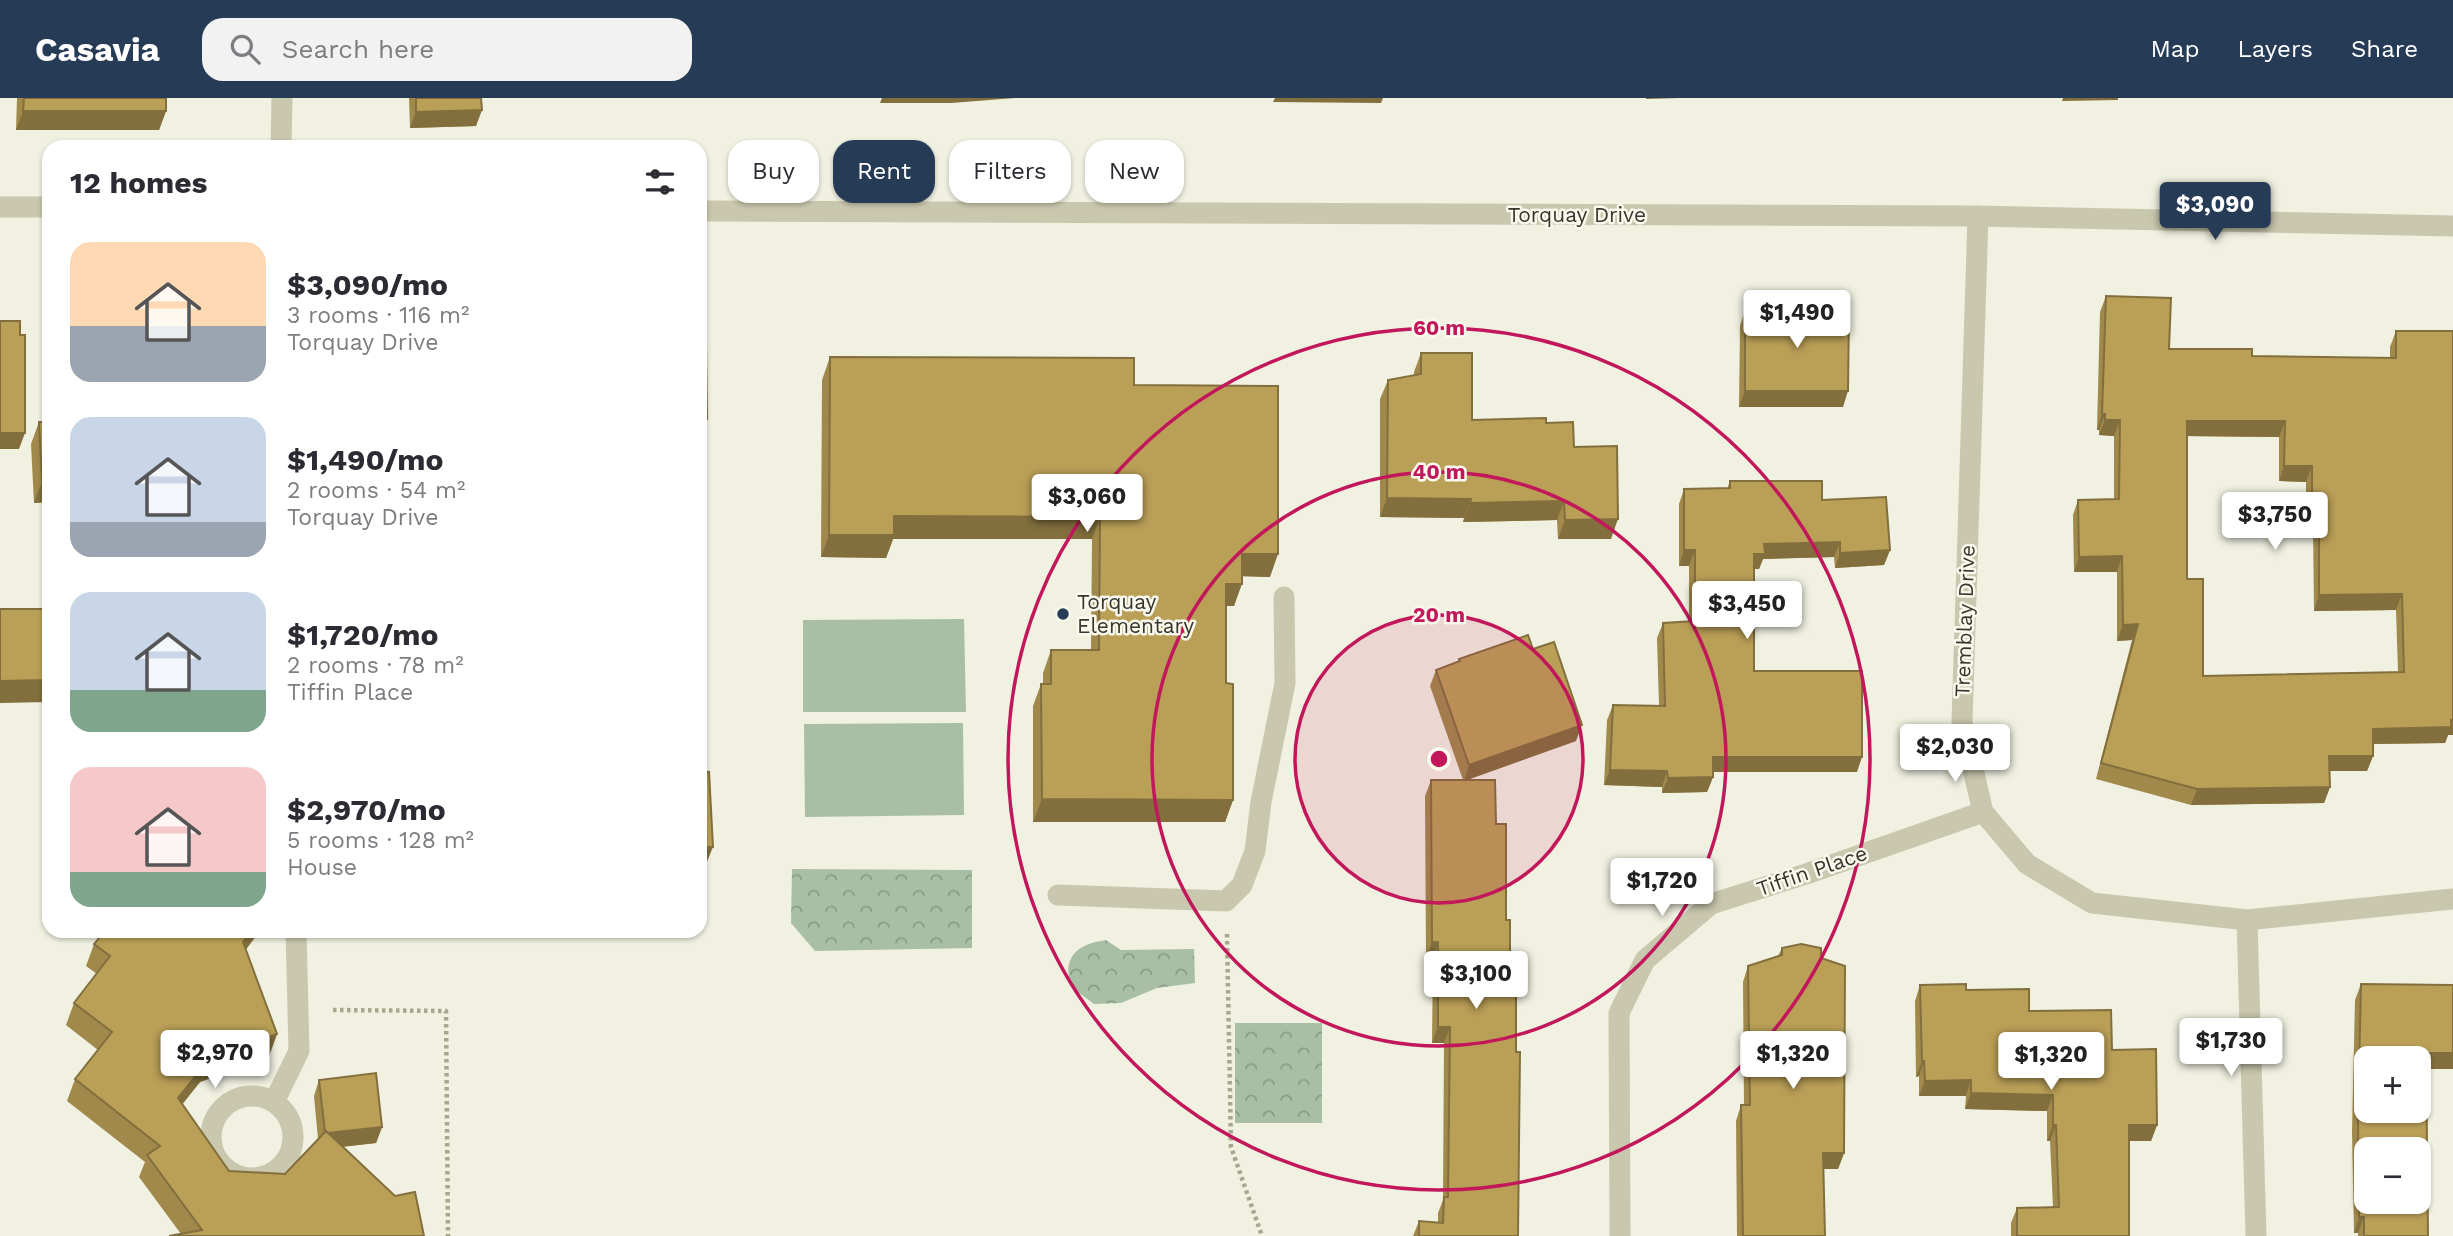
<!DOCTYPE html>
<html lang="en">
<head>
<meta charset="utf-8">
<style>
	body { margin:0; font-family:"Work Sans",sans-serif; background:#f2f2f3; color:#2b2b33; height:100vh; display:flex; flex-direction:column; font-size:26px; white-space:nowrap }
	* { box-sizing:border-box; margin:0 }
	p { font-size:23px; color:#7c7c81 }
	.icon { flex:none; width:38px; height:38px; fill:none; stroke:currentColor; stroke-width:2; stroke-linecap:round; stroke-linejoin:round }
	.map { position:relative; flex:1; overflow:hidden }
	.drawer { position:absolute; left:42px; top:42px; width:665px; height:798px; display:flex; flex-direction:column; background:#fff; border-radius:21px; box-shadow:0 2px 5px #0004 }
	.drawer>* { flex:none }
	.guide { position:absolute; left:728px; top:42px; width:665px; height:63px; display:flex; gap:14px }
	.fabs { position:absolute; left:2354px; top:948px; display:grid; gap:14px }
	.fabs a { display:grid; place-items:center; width:77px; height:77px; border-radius:14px; background:#fff; box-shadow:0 2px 5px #0004; font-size:35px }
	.price { position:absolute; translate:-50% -60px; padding:0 16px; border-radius:7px; background:#fff; color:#222; font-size:23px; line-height:46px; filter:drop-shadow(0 2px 4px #0008) }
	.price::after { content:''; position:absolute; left:50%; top:42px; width:21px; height:16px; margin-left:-10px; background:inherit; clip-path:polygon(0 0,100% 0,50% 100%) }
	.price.selected { background:#253b56; color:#fff }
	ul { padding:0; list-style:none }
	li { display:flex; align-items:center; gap:21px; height:175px; padding:0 28px }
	li span { display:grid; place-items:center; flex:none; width:196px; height:140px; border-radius:21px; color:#555 }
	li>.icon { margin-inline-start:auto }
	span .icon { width:84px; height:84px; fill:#fffc; stroke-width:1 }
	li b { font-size:30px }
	h2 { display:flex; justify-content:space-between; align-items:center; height:84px; padding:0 28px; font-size:30px }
	.tag { padding:0 24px; border-radius:21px; background:#fff; box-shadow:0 2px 5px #0004; font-size:24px; line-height:63px }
	.tag.selected { background:#253b56; color:#fff }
	header { display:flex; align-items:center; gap:42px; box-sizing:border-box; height:98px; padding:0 35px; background:#253b56; color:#fff }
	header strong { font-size:33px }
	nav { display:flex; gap:38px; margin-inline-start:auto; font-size:24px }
	.search { width:490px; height:63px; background:#f2f2f3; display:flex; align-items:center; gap:18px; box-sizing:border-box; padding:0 24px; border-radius:21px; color:#7c7c81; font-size:26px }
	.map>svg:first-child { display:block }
	.park { fill:url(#park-crowns) }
	.garden { fill:#a8bfa3 }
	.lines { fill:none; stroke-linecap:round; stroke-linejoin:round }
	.path { stroke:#a8a68d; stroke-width:4.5; stroke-dasharray:3.5 3.5; stroke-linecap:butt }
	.minor { stroke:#c9c7ae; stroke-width:21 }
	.wall { fill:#a0894b; fill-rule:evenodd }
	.shaded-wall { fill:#826f3d }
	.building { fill:#ba9f57; stroke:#826f3d; stroke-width:2; fill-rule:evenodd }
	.ring { fill:none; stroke:#c2185b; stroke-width:3.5 }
	.poi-dot { fill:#253b56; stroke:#f9f9ee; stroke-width:2.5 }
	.labels { text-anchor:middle; stroke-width:5; stroke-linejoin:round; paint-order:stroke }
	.street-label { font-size:21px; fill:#38362c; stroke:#f9f9ee }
	.poi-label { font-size:21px; fill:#38362c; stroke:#f9f9ee; text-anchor:start }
	.centre { fill:#c2185b; stroke:#f9f9ee; stroke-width:3.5 }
	.ring-label { font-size:21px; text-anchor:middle; font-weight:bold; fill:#c2185b; stroke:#f9f9ee; stroke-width:5; stroke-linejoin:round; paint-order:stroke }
</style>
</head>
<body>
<header>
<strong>Casavia</strong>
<div class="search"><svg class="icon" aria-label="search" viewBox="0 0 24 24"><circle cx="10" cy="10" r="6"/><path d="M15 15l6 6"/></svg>Search here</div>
<nav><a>Map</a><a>Layers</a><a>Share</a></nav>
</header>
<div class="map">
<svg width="2453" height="1138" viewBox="0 0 2453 1138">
	<defs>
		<pattern id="park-crowns" width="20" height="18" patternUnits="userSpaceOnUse" patternTransform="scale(1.75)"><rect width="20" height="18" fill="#a8bfa3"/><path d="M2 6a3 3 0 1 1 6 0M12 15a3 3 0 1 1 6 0" fill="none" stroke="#8a9c85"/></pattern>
	</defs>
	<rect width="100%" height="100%" fill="#f1f1e2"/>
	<g class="park">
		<path d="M 792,771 L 972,772 L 972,850 L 815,853 L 791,825 Z"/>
		<path d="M 1106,842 L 1121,852 L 1194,851 L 1195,885 L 1157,890 L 1121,905 L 1094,906 L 1071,889 C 1070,882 1067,872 1069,866 C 1073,849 1092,844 1106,842 Z"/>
		<rect x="1235" y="925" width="87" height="100"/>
	</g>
	<g class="garden">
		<path d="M 964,521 L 966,614 L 803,614 L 803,522 Z"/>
		<path d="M 963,625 L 964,717 L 805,719 L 804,626 Z"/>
	</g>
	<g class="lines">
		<g class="path">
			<path d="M 1227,836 L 1231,1049 L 1262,1138"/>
			<path d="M 333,912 L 446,913 L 448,1138"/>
		</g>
		<g class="minor">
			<path d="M 281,49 L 282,0"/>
			<path d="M 0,109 L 49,109"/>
			<path d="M 700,113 L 1978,118 L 2453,128"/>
			<path d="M 1978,118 L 1962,624 L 1983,714 L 2027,766 L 2092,805 L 2247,822 L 2453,801"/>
			<path d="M 1058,797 L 1226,803 L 1242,787 L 1255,753 L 1261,704 L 1285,585 L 1284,499"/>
			<path d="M 2247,822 L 2256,1138"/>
			<circle cx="252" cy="1039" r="41"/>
			<path d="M 274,1004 L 299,953 L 296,833"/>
			<path d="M 1620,1138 L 1619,915 L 1645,862 L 1711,806 L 1806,776 L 1983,714"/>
		</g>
	</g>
	<g class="wall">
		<path d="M 17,0 L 166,0 L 166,13 L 159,32 L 16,32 Z"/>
		<path d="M 409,0 L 481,0 L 476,28 L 410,30 Z"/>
		<path d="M 2106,198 L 2169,251 L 2252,258 L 2390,260 L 2390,249 L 2396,233 L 2453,233 L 2453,637 L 2448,637 L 2445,645 L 2373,646 L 2373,658 L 2367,673 L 2330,673 L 2330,689 L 2324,705 L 2191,707 L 2096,681 L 2132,542 L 2117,543 L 2117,474 L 2074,474 L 2073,417 L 2078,402 L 2114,401 L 2114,338 L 2099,337 L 2099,332 L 2097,332 L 2100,214 ZM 2187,338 L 2279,339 L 2279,383 L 2306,384 L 2306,425 L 2313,425 L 2314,513 L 2396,512 L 2398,574 L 2203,578 L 2187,481 Z"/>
		<path d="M 1745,212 L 1843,309 L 1739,309 L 1740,228 Z"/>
		<path d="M 1421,255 L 1472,322 L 1546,325 L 1574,349 L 1611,441 L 1558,441 L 1557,422 L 1463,424 L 1464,420 L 1380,419 L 1380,301 L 1388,282 L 1414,277 L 1414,274 Z"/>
		<path d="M 830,259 L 1134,287 L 1270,479 L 1242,478 L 1234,508 L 1226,508 L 1226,585 L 1233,702 L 1225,724 L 1033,724 L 1033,608 L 1041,586 L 1043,586 L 1043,575 L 1051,552 L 1091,552 L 1092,441 L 893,441 L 886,460 L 821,459 L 822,282 Z"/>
		<path d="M 39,324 L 49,404 L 34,405 L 31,346 Z"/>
		<path d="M 1730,383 L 1822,402 L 1890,452 L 1884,467 L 1835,470 L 1834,459 L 1763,461 L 1759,471 L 1754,471 L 1754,573 L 1857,674 L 1713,674 L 1713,679 L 1707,694 L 1662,695 L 1662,689 L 1604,687 L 1607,622 L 1613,607 L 1659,607 L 1657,540 L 1663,525 L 1689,524 L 1689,468 L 1679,468 L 1679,406 L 1684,391 L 1727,391 Z"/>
		<path d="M 1533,551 L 1576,643 L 1467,682 L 1496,726 L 1506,822 L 1510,875 L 1518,1138 L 1413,1138 L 1419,1123 L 1438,1125 L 1438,1115 L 1443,1102 L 1444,945 L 1432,945 L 1433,860 L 1426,859 L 1425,698 L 1431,682 L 1463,682 L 1430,588 L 1436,572 L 1458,564 L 1459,561 Z"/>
		<path d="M 94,846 L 246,852 L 277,936 L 269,958 L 200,984 L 182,1006 L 229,1073 L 285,1076 L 318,1041 L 314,998 L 319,982 L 382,1029 L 376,1045 L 342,1049 L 395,1098 L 181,1136 L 139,1079 L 145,1064 L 67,1003 L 75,981 L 98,952 L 66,927 L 74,905 L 97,876 L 86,868 Z"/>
		<path d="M 1782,850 L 1821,860 L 1844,1055 L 1838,1071 L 1823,1071 L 1825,1138 L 1737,1138 L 1736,1023 L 1741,1007 L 1744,1007 L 1743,884 L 1748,868 L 1778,858 Z"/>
		<path d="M 2361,886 L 2453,887 L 2453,971 L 2426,971 L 2428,1138 L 2358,1138 L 2358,1135 L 2354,1135 L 2352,1033 L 2355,902 Z"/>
		<path d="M 1920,887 L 1966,892 L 2029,913 L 2112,952 L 2157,1027 L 2151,1043 L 2129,1043 L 2129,1138 L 2011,1138 L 2011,1125 L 2017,1110 L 2053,1109 L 2050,1043 L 2047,1043 L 2047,1013 L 1965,1011 L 1966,998 L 1919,998 L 1919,978 L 1916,979 L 1915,903 Z"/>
	</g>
	<g class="shaded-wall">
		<path d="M 882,0 L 1015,0 L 951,5 L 880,5 Z"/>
		<path d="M 1275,0 L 1383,0 L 1381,5 L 1273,4 Z"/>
		<path d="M 1646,0 L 1681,0 L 1646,1 Z"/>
		<path d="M 2063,0 L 2118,0 L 2118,2 L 2062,3 Z"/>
		<path d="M 482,12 L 476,28 L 410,30 L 416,14 Z"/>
		<path d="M 23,13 L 166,13 L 159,32 L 16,32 Z"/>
		<path d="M 1745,293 L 1848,293 L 1843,309 L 1739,309 Z"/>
		<path d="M 2102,316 L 2105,316 L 2099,332 L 2097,332 Z"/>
		<path d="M 700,321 L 707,321 L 701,337 L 700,337 Z"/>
		<path d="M 2105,322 L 2120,322 L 2114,338 L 2099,337 Z"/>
		<path d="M 2187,323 L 2285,323 L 2279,339 L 2181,338 Z"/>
		<path d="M 0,335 L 25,335 L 19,351 L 0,351 Z"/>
		<path d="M 2284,368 L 2312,368 L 2306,384 L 2279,383 Z"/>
		<path d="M 42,383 L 49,383 L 49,404 L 34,405 Z"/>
		<path d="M 1387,400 L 1471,401 L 1464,420 L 1380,419 Z"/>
		<path d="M 1564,403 L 1557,422 L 1463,424 L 1470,405 Z"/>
		<path d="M 2312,409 L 2319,409 L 2313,425 L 2306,425 Z"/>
		<path d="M 894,418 L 1100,419 L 1092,441 L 893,441 L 886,460 L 821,459 L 829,437 Z"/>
		<path d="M 1618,421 L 1611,441 L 1558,441 L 1565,422 Z"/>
		<path d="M 1840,444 L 1834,459 L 1763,461 L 1759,471 L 1749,471 L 1754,456 L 1764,446 Z"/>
		<path d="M 1684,452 L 1695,452 L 1689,468 L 1679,468 Z"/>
		<path d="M 1890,452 L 1884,467 L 1835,470 L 1840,455 Z"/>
		<path d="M 1242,456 L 1278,456 L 1270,479 L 1234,478 Z"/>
		<path d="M 2122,458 L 2117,474 L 2074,474 L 2079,459 Z"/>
		<path d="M 1226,486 L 1242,486 L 1234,508 L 1218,508 Z"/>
		<path d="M 2402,496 L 2396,512 L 2314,513 L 2319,497 Z"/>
		<path d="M 2138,526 L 2132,542 L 2117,543 L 2123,527 Z"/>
		<path d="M 49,582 L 49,604 L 0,605 L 0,583 Z"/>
		<path d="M 2451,622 L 2453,622 L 2453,637 L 2448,637 L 2445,645 L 2367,646 L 2373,631 Z"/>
		<path d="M 1582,627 L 1576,643 L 1464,683 L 1469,667 Z"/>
		<path d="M 2329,658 L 2373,658 L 2367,673 L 2324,673 Z"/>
		<path d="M 1713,659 L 1862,659 L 1857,674 L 1708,674 Z"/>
		<path d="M 1610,672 L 1667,673 L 1662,689 L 1604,687 Z"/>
		<path d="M 1713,679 L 1707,694 L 1662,695 L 1668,680 Z"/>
		<path d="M 2330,689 L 2324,705 L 2191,707 L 2197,691 Z"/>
		<path d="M 1042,701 L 1233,702 L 1225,724 L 1033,724 Z"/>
		<path d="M 700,749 L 713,749 L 704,771 L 700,772 Z"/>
		<path d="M 251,833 L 260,833 L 235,866 L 243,844 Z"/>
		<path d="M 1432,844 L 1438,844 L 1433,860 L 1426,859 Z"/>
		<path d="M 1438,929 L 1450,929 L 1444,945 L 1432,945 Z"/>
		<path d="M 277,936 L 269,958 L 200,984 L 170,1022 L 178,1000 L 208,962 Z"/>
		<path d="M 2426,955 L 2453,955 L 2453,971 L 2420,971 Z"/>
		<path d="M 1922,963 L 1924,963 L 1919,978 L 1916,979 Z"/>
		<path d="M 1971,982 L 1966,998 L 1919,998 L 1925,983 Z"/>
		<path d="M 1971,995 L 2053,997 L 2047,1013 L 1965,1011 Z"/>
		<path d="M 2053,1027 L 2056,1027 L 2050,1043 L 2047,1043 Z"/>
		<path d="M 2129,1027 L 2157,1027 L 2151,1043 L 2124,1043 Z"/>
		<path d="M 382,1029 L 376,1045 L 320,1051 L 325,1035 Z"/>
		<path d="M 1823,1055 L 1844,1055 L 1838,1071 L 1817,1071 Z"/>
		<path d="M 2359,1119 L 2364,1119 L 2358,1135 L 2354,1135 Z"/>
	</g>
	<g class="building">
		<path d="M 24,0 L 166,0 L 166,13 L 23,13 Z"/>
		<path d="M 416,0 L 481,0 L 482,12 L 416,14 Z"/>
		<path d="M 2106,198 L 2171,200 L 2169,251 L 2252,251 L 2252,258 L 2396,260 L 2396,233 L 2453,233 L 2453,622 L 2451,622 L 2451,629 L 2373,631 L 2373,658 L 2329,658 L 2330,689 L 2197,691 L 2101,665 L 2138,526 L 2123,527 L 2122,458 L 2079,459 L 2078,402 L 2119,401 L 2120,322 L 2105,322 L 2105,316 L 2102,316 ZM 2187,323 L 2285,323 L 2284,368 L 2312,368 L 2312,409 L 2319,409 L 2319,497 L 2402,496 L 2404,574 L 2203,578 L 2203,481 L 2187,481 Z"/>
		<path d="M 1745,212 L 1849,212 L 1848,293 L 1745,293 Z"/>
		<path d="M 0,223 L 20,223 L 20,237 L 25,237 L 25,335 L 0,335 Z"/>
		<path d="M 700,248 L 706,248 L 707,321 L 700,321 Z"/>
		<path d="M 1421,255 L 1472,255 L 1472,322 L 1546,320 L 1546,325 L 1573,324 L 1574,349 L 1617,348 L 1618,421 L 1565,422 L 1564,403 L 1470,405 L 1471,401 L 1387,400 L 1388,282 L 1421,276 Z"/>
		<path d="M 830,259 L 1134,260 L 1134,287 L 1278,288 L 1278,456 L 1242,456 L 1242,486 L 1226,486 L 1226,585 L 1233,586 L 1233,702 L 1042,701 L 1041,586 L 1051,586 L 1051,552 L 1099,552 L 1100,419 L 894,418 L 894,437 L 829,437 Z"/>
		<path d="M 39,324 L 49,324 L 49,383 L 42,383 Z"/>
		<path d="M 1730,383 L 1822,383 L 1822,402 L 1886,399 L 1890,452 L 1840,455 L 1840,444 L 1764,446 L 1765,456 L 1754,456 L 1754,573 L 1862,573 L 1862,659 L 1713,659 L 1713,679 L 1668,680 L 1667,673 L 1610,672 L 1613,607 L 1665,608 L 1663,525 L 1695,523 L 1695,452 L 1684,452 L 1684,391 L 1730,390 Z"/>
		<path d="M 0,511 L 49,511 L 49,582 L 0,583 Z"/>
		<path d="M 1528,537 L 1533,551 L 1554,544 L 1582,627 L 1469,667 L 1436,572 L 1460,563 L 1459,561 Z"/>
		<path d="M 700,673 L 709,674 L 713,749 L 700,749 Z"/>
		<path d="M 1431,682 L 1495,682 L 1496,726 L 1506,726 L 1506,822 L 1510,822 L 1510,875 L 1516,875 L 1516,954 L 1520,954 L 1518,1138 L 1419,1138 L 1419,1123 L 1443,1125 L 1444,1099 L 1448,1099 L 1450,929 L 1438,929 L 1438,844 L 1432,844 Z"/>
		<path d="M 105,833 L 251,833 L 243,844 L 277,936 L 208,962 L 178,1000 L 229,1073 L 285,1076 L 326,1033 L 395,1098 L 415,1094 L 424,1138 L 169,1138 L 202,1132 L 147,1057 L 160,1048 L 75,981 L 112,934 L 74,905 L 110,858 L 94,846 Z"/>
		<path d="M 1801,846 L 1821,850 L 1821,860 L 1845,868 L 1844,1055 L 1823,1055 L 1825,1138 L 1743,1138 L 1741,1007 L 1750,1007 L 1748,868 L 1782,857 L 1782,850 Z"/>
		<path d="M 1966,886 L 1966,892 L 2029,891 L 2029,913 L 2111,912 L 2112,952 L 2156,951 L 2157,1027 L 2129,1027 L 2129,1138 L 2017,1138 L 2017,1110 L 2059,1109 L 2056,1027 L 2053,1027 L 2053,997 L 1971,995 L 1971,982 L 1925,983 L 1924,963 L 1922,963 L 1920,887 Z"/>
		<path d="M 2361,886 L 2453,887 L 2453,955 L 2426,955 L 2428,1138 L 2364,1138 L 2364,1119 L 2359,1119 L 2358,1017 ZM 2366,961 L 2418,961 L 2418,1013 L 2366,1013 ZM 2366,1052 L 2418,1052 L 2418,1104 L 2366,1104 Z"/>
		<path d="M 376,975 L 382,1029 L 328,1035 L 326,1033 L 325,1034 L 319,982 Z"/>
	</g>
	<circle cx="1439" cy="661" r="144" fill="#c2185b" fill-opacity=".12"/>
	<g class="ring">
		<circle cx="1439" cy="661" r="144"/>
		<circle cx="1439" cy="661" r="287"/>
		<circle cx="1439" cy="661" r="431"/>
	</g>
	<circle class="poi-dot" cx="1063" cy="516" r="7"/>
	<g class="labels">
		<g class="street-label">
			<text x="1577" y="124">Torquay Drive</text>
			<text transform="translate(1965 523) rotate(-88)" y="7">Tremblay Drive</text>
			<text transform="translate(1812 773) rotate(-19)" y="7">Tiffin Place</text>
		</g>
		<g class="poi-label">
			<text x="1077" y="511">Torquay<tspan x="1077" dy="24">Elementary</tspan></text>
		</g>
	</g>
	<circle cx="1439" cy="661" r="10" class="centre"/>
	<g class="ring-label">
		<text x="1439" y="237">60 m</text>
		<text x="1439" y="381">40 m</text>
		<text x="1439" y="524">20 m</text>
	</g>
</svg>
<div class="fabs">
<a>+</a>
<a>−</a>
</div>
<b class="price selected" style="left:2215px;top:144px">$3,090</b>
<b class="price" style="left:1797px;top:252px">$1,490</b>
<b class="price" style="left:1087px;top:436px">$3,060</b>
<b class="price" style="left:2275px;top:454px">$3,750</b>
<b class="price" style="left:1747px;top:543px">$3,450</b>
<b class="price" style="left:1955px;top:686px">$2,030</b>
<b class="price" style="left:1662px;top:820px">$1,720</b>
<b class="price" style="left:1476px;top:913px">$3,100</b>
<b class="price" style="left:2231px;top:980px">$1,730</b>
<b class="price" style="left:215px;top:992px">$2,970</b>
<b class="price" style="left:1793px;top:993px">$1,320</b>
<b class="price" style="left:2051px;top:994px">$1,320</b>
<div class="guide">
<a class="tag">Buy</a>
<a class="tag selected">Rent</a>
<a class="tag">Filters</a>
<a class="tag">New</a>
</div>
<section class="drawer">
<h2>12 homes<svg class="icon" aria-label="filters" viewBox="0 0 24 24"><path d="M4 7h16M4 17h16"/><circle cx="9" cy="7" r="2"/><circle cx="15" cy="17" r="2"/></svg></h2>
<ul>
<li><span style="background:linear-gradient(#ffd9b3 60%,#9aa5b1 0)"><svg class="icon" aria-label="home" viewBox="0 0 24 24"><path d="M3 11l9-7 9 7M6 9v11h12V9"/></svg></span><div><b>$3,090/mo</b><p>3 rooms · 116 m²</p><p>Torquay Drive</p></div></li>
<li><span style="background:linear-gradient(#c9d6e8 75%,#9aa5b1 0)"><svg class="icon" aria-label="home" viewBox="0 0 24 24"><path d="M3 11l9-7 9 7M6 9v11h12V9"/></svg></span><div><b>$1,490/mo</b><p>2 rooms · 54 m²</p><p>Torquay Drive</p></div></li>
<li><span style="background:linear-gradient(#c9d6e8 70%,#7fa58c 0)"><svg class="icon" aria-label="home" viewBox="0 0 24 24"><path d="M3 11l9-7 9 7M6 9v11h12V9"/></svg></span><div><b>$1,720/mo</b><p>2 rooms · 78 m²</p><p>Tiffin Place</p></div></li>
<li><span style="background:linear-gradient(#f6c9c9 75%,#7fa58c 0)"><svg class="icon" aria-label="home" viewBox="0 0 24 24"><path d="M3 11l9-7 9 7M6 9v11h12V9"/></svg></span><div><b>$2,970/mo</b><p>5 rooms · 128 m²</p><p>House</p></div></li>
</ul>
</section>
</div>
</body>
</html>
